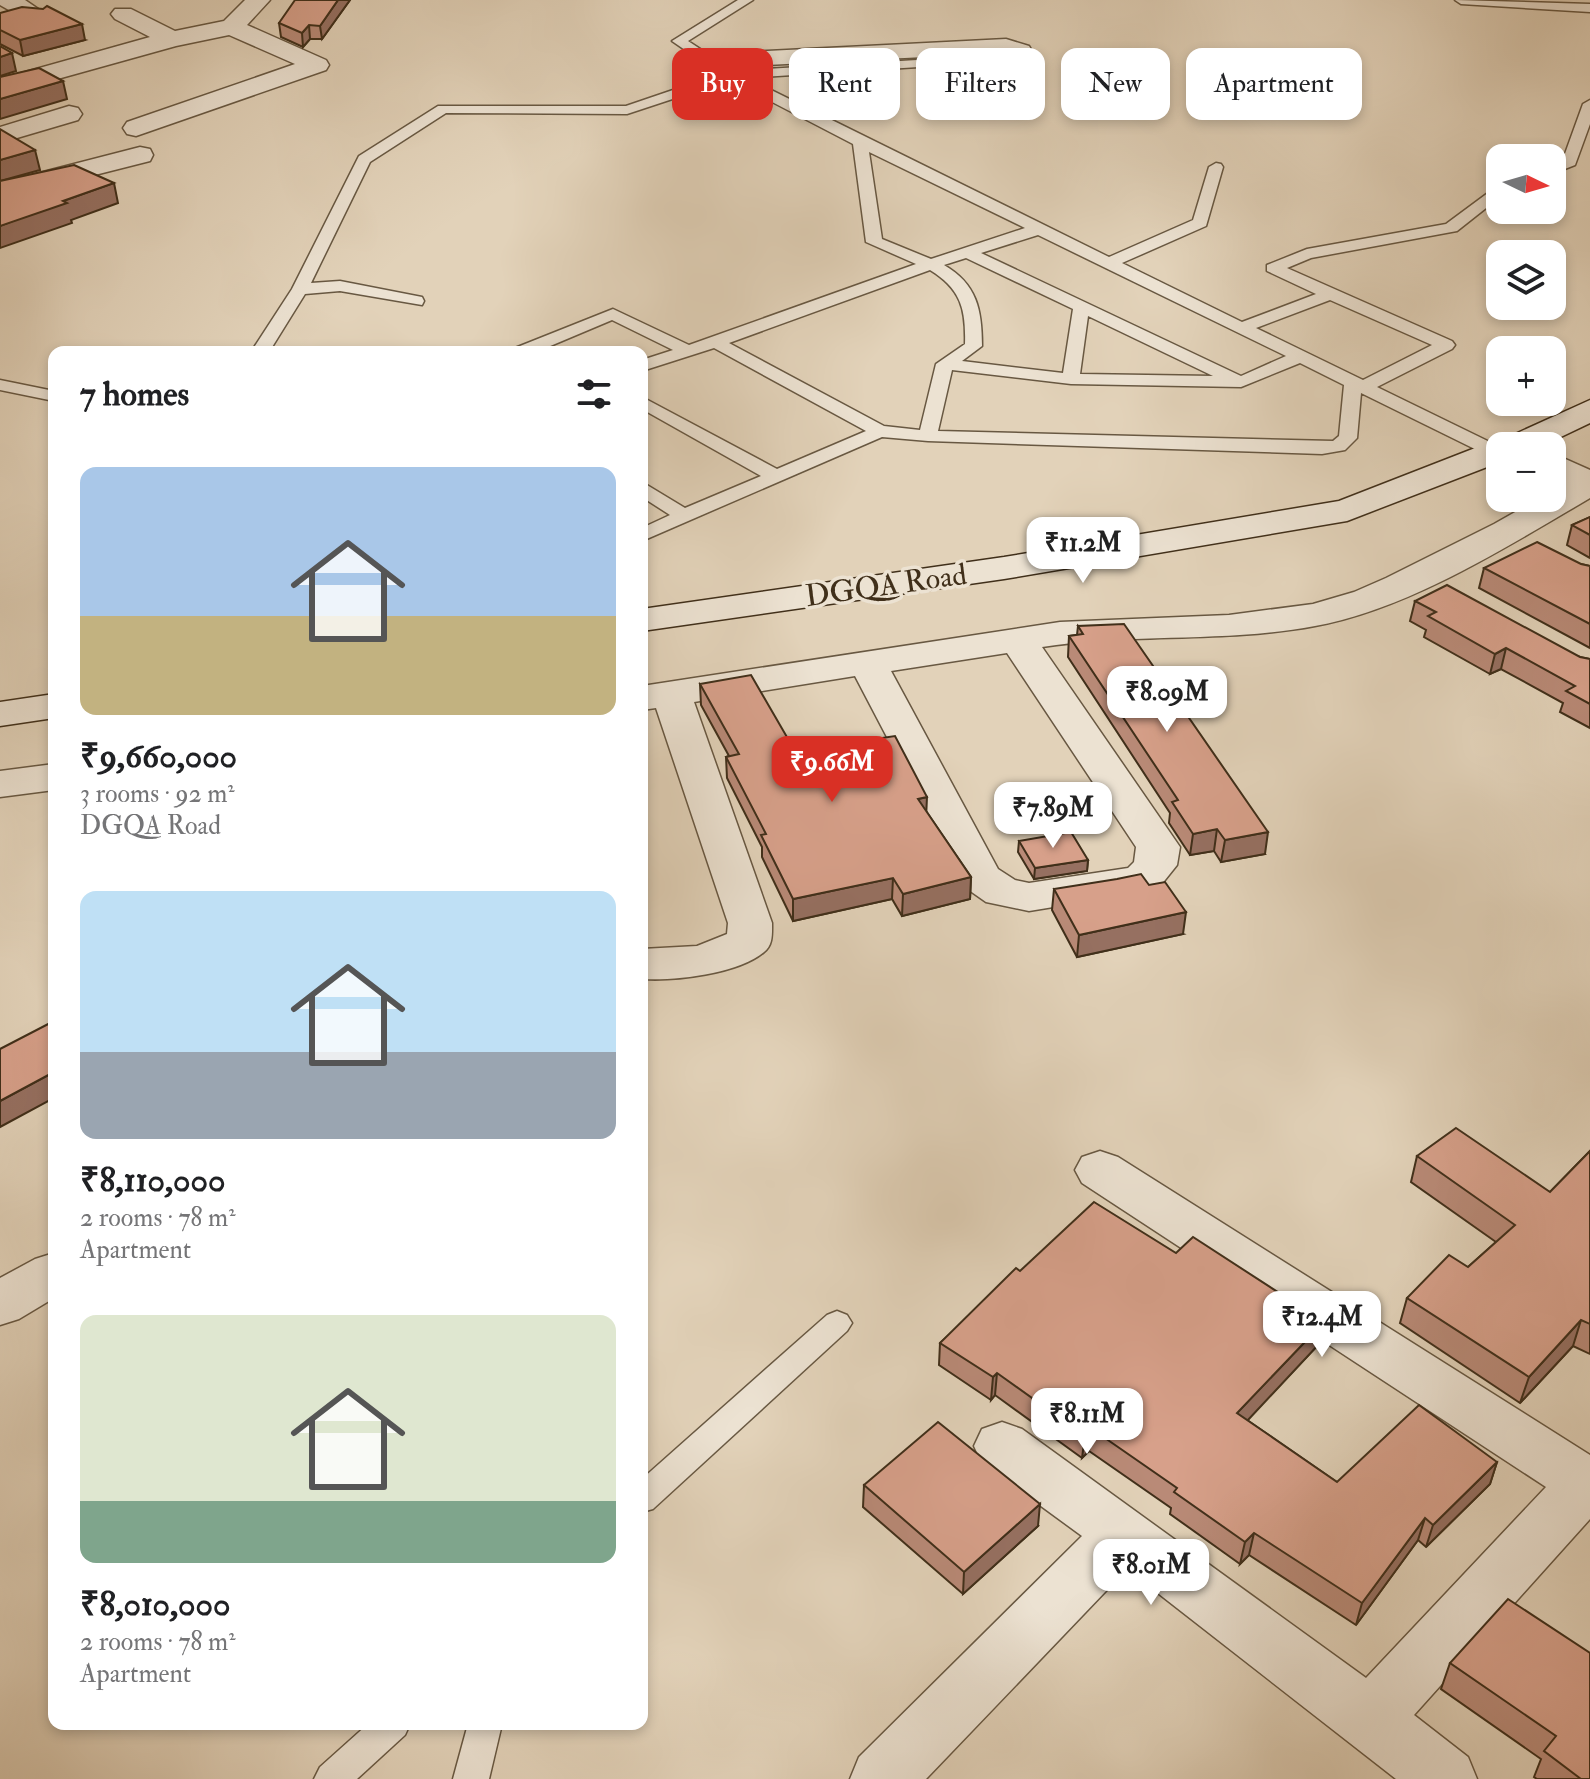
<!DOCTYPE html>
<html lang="en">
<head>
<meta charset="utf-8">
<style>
	body { margin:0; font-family:"IM FELL Double Pica",serif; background:#f6f6f6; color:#202124; height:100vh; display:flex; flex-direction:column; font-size:30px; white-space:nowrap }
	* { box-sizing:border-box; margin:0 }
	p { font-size:26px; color:#757577 }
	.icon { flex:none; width:44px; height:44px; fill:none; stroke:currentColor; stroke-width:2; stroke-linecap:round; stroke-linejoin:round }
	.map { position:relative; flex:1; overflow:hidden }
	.details { position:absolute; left:48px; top:346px; width:600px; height:1384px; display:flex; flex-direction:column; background:#fff; border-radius:16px; box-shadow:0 4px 12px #0003 }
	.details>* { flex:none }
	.guide { position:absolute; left:672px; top:48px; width:760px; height:72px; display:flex; gap:16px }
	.needle { width:52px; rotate:95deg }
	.fabs { position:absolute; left:1486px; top:144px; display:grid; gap:16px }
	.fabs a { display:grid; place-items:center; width:80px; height:80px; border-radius:16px; background:#fff; box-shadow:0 4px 12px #0003; font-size:40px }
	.price { position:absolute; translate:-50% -68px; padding:0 18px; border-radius:16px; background:#fff; color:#222; font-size:26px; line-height:52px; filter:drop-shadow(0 2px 4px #0008) }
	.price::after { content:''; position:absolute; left:50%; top:48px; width:24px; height:18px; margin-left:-12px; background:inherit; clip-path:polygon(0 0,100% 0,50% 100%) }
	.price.current { background:#d93025; color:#fff }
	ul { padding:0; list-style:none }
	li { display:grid; align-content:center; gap:16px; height:424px; padding:0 32px }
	li span { display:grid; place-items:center; height:248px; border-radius:16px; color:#555 }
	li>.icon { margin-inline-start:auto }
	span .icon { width:144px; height:144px; fill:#fffc; stroke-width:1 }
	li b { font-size:34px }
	h2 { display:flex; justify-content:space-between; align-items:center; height:96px; padding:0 32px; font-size:34px }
	.pill { padding:0 28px; border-radius:16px; background:#fff; box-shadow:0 4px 12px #0003; font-size:28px; line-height:72px }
	.pill.current { background:#d93025; color:#fff }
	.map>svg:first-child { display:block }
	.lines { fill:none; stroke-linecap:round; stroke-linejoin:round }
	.lane-casing { stroke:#685842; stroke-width:3 }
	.street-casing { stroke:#685842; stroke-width:3 }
	.secondary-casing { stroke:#402f1a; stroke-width:3 }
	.lane { fill:#ece2d2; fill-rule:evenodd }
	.street { fill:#ece2d2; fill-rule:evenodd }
	.secondary { fill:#ece2d2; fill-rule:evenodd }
	.wall { fill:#b98a77; stroke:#402f1a; stroke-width:2 }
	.shaded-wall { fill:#967061; stroke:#402f1a; stroke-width:2 }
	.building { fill:#d7a08a; stroke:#402f1a; stroke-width:2 }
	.labels { text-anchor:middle; stroke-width:7; stroke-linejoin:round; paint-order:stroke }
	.street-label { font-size:30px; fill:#402f1a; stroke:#ece2d2 }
</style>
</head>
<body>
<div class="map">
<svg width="1590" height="1779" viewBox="0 0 1590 1779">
	<rect width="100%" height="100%" fill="#e2d2b9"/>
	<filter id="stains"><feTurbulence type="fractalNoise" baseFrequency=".0025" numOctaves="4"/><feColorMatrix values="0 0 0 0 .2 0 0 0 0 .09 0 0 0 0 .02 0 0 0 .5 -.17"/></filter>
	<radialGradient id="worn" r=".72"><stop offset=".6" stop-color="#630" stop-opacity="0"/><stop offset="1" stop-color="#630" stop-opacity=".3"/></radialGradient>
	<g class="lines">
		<defs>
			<g id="lane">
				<path d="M 738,0 L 753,0 L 688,41 L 734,71 L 1018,54 L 1018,60 L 1013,61 L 747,78 L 1109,257 L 1193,220 L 1209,167 L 1216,163 L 1221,164 L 1223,167 L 1206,226 L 1122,263 L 1242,322 L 1316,294 L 1267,271 L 1267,265 L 1307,249 L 1446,224 L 1500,184 L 1500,197 L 1457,231 L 1311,258 L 1287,268 L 1452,341 L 1455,345 L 1452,349 L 1377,387 L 1500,447 L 1500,457 L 1489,456 L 1361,393 L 1357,438 L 1345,450 L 1322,454 L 928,441 L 882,437 L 642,541 L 642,528 L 670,515 L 642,497 L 642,482 L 685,508 L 761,476 L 642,409 L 642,397 L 777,469 L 866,431 L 714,348 L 642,371 L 642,360 L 673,350 L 612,320 L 536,352 L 512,352 L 515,348 L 613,309 L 689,345 L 916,264 L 866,242 L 853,144 L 730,80 L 627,114 L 446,113 L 370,162 L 311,283 L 340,281 L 422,297 L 424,301 L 422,305 L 340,291 L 305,294 L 269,352 L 251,352 L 292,289 L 359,156 L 438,106 L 626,106 L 720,74 L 672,41 ZM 869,152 L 1025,228 L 931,259 L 882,239 ZM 1038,235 L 1286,356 L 1241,376 L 981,253 ZM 966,258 L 1073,309 L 1063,373 L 962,361 L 982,346 C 982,310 977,284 944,265 ZM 930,270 C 961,289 966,309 965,344 L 936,364 L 920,430 L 884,426 L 729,343 ZM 1330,300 L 1432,345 L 1363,380 L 1256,328 ZM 1088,316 L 1213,376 L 1080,374 ZM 1300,363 L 1344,385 L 1339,436 L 1333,441 L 938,431 L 952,370 L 1071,384 L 1241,387 Z"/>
				<path d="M 1455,0 L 1590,4 L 1590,12 L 1461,4 Z"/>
				<path d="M 1590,100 L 1590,124 L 1575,165 L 1552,174 L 1552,165 L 1562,162 L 1583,104 Z"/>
				<path d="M 0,380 L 54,391 L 54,401 L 0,390 Z"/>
				<path d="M 837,1311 L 847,1315 L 852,1323 L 847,1331 L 653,1509 L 642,1512 L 642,1479 L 827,1315 Z"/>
				<path d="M 368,1724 L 410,1724 L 405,1735 L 357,1779 L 314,1779 L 320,1767 Z"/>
				<path d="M 468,1724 L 502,1724 L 489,1779 L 453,1779 Z"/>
			</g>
			<g id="street">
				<path d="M 0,0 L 25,0 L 50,17 L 46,22 L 30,22 L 0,5 Z"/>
				<path d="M 245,0 L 270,0 L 247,25 L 326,60 L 329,65 L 326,70 L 136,136 L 127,134 L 123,128 L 127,122 L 295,64 L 229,35 L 176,46 L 0,95 L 0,79 L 150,37 L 115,19 L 111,14 L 115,9 L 131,9 L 175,31 L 224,21 Z"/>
				<path d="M 1006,39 L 1029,46 L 1032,51 C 1025,62 1017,65 1004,62 L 1001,57 L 1003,53 L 706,68 L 697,66 L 694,61 L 697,56 L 706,54 Z"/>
				<path d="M 69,106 L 78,108 L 82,114 L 78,120 L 0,143 L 0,127 Z"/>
				<path d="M 140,147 L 150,149 L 153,155 L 150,161 L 0,199 L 0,183 Z"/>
				<path d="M 1552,453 L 1590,470 L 1590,498 C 1510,545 1407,610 1315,626 C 1225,643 1132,633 1042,647 L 1180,847 L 1177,865 L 1157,890 L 1029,911 L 986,902 L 966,888 L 855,676 L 694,702 L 772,923 C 772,934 773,945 764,952 C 738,974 675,981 642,979 L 642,949 L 697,946 L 727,934 L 728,923 L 656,708 L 642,710 L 642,686 L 1060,622 L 1229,615 L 1313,604 L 1354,592 L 1386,578 L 1494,524 L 1540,498 L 1552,498 L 1552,491 L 1564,484 L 1552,477 ZM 1007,653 L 1136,847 L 1134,862 L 1128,868 L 1029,883 L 1015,880 L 998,869 L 891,671 Z"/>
				<path d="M 54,764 L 54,790 L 0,797 L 0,771 Z"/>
				<path d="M 1100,1151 L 1118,1157 L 1590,1455 L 1590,1519 L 1414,1715 L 1468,1757 L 1477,1779 L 1396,1779 L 1127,1569 L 926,1779 L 850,1779 L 859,1757 L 1082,1536 L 982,1463 L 974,1446 L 982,1429 L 1002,1422 L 1022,1429 L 1366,1678 L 1546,1487 L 1082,1183 L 1075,1170 L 1082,1157 Z"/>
				<path d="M 54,1253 L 54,1298 L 19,1319 L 0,1325 L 0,1278 L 35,1259 Z"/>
			</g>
			<g id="secondary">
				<path d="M 1590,400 L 1590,423 L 1542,446 L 1500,446 L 1500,462 L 1347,521 L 1004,579 L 642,631 L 642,609 L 1004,557 L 1339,501 L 1488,443 L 1502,440 Z"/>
				<path d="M 54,694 L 54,718 L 0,726 L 0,702 Z"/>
			</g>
		</defs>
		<use href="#lane" class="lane-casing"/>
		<use href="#street" class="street-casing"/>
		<use href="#secondary" class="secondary-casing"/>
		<use href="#lane" class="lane"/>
		<use href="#street" class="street"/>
		<use href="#secondary" class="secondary"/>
	</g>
	<g class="wall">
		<path d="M 350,0 L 322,39 L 310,39 L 303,47 L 281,37 L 279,23 Z"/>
		<path d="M 0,13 L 85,40 L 23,56 L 0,44 Z"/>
		<path d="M 1590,517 L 1590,558 L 1567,545 L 1572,525 Z"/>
		<path d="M 1581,564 L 1590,566 L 1590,648 L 1479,588 L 1484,568 Z"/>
		<path d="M 1415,601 L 1580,657 L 1590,659 L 1590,728 L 1560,712 L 1563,703 L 1501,669 L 1490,674 L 1424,637 L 1426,630 L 1410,621 Z"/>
		<path d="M 1078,626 L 1265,854 L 1221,862 L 1214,851 L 1190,855 L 1169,823 L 1170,813 L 1068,657 L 1069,636 L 1077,635 Z"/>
		<path d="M 700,684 L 795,751 L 926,811 L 971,877 L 970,899 L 902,916 L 892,899 L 793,921 L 762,857 L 762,847 L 727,778 L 726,757 L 729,756 L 701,705 Z"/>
		<path d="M 1019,841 L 1088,860 L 1087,871 L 1034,879 L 1018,852 Z"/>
		<path d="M 1054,889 L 1183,934 L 1077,957 L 1052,910 Z"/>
		<path d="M 1590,1151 L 1590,1354 L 1573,1346 L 1520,1403 L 1400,1323 L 1407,1298 L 1468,1267 L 1496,1242 L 1411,1182 L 1417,1156 L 1550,1192 Z"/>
		<path d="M 1176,1253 L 1324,1322 L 1319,1344 L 1247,1420 L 1337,1482 L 1497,1462 L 1490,1484 L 1426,1547 L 1418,1540 L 1356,1625 L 1249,1555 L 1240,1564 L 1170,1514 L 1171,1508 L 1089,1451 L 1082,1458 L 995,1395 L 991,1400 L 939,1365 L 940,1343 L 1020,1271 Z"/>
		<path d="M 864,1485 L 1038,1526 L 963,1594 L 863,1507 Z"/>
		<path d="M 1590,1653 L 1590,1779 L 1537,1779 L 1534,1777 L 1541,1759 L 1441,1689 L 1450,1663 Z"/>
	</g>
	<g class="shaded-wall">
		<path d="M 338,0 L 350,0 L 322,39 L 320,26 Z"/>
		<path d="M 82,24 L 85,40 L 23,56 L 20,40 Z"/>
		<path d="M 309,25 L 310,39 L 303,47 L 302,33 Z"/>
		<path d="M 12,53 L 16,71 L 0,76 L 0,57 Z"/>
		<path d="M 63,81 L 67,99 L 0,119 L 0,99 Z"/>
		<path d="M 35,150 L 40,170 L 0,181 L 0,160 Z"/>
		<path d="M 114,183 L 118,203 L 71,220 L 72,223 L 0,248 L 0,226 L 63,201 Z"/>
		<path d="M 1506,648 L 1501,669 L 1490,674 L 1495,654 Z"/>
		<path d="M 927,797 L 926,819 L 918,799 Z"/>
		<path d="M 1217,829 L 1214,851 L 1190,855 L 1193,834 Z"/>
		<path d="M 1268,832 L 1265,854 L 1221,862 L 1225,840 Z"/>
		<path d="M 1088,860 L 1087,871 L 1034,879 L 1035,868 Z"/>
		<path d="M 971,877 L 970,899 L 902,916 L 903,894 Z"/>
		<path d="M 893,878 L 892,899 L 793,921 L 793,899 Z"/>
		<path d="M 1186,912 L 1183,934 L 1077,957 L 1079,935 Z"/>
		<path d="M 54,1072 L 54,1098 L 0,1127 L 0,1101 Z"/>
		<path d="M 1581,1320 L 1573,1346 L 1520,1403 L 1529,1377 Z"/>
		<path d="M 1324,1322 L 1319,1344 L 1233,1436 L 1237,1413 Z"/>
		<path d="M 997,1373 L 995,1395 L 991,1400 L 993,1377 Z"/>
		<path d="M 1092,1429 L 1089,1451 L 1082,1458 L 1085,1436 Z"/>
		<path d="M 1497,1462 L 1490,1484 L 1426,1547 L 1433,1525 Z"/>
		<path d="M 1040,1504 L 1038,1526 L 963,1594 L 964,1572 Z"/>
		<path d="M 1425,1518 L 1418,1540 L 1356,1625 L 1362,1603 Z"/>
		<path d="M 1254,1533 L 1249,1555 L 1240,1564 L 1245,1542 Z"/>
	</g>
	<g class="building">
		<path d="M 295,0 L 338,0 L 320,26 L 309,25 L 302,33 L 279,23 Z"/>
		<path d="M 47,6 L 82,24 L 20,40 L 0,30 L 0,13 L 22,7 L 43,9 Z"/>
		<path d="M 0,46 L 12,53 L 0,57 Z"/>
		<path d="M 39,68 L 63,81 L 0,99 L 0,77 Z"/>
		<path d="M 0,129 L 35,150 L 0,160 Z"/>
		<path d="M 74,165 L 114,183 L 63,201 L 67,203 L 0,226 L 0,181 Z"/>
		<path d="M 1590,517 L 1590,535 L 1572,525 Z"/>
		<path d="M 1537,542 L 1581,564 L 1590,566 L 1590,624 L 1484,568 Z"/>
		<path d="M 1447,585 L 1580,657 L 1590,659 L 1590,704 L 1566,691 L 1575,686 L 1506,648 L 1495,654 L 1428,616 L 1436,612 L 1415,601 Z"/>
		<path d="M 1124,624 L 1268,832 L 1225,840 L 1217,829 L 1193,834 L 1172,802 L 1178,800 L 1069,636 L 1083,634 L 1078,626 Z"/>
		<path d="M 751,675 L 795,751 L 895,736 L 927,797 L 918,799 L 971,877 L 903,894 L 893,878 L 793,899 L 761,835 L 766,834 L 726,757 L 739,754 L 700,684 Z"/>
		<path d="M 1071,832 L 1088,860 L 1035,868 L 1019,841 Z"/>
		<path d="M 1141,874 L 1149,885 L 1165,882 L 1186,912 L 1079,935 L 1054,889 L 1117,879 Z"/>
		<path d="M 54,1021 L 54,1072 L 0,1101 L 0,1049 Z"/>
		<path d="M 1456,1128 L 1550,1192 L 1590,1151 L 1590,1324 L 1581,1320 L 1529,1377 L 1407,1298 L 1449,1255 L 1468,1267 L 1515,1225 L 1417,1156 Z"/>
		<path d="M 1094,1202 L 1176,1253 L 1193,1237 L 1324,1322 L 1237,1413 L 1337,1482 L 1419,1405 L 1497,1462 L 1433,1525 L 1425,1518 L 1362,1603 L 1254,1533 L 1245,1542 L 1174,1492 L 1177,1488 L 1092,1429 L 1085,1436 L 997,1373 L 993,1377 L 940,1343 L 1016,1268 L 1020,1271 Z"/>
		<path d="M 938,1422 L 1040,1504 L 964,1572 L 864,1485 Z"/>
		<path d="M 1508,1599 L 1590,1653 L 1590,1779 L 1581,1779 L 1544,1751 L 1556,1736 L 1450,1663 Z"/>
	</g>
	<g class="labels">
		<g class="street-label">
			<text transform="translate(886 585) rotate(-8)" y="10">DGQA Road</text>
		</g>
	</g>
	<rect width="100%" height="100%" filter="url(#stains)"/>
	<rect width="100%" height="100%" fill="url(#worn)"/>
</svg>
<div class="fabs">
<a><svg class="needle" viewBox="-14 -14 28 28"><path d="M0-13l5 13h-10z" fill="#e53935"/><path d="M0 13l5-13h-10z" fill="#757577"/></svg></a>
<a><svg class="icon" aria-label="layers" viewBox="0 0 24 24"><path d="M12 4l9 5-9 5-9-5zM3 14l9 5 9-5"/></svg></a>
<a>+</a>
<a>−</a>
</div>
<b class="price" style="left:1083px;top:585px">₹11.2M</b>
<b class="price" style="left:1167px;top:734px">₹8.09M</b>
<b class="price current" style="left:832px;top:804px">₹9.66M</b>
<b class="price" style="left:1053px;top:850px">₹7.89M</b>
<b class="price" style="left:1322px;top:1359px">₹12.4M</b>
<b class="price" style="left:1087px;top:1456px">₹8.11M</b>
<b class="price" style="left:1151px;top:1607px">₹8.01M</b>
<div class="guide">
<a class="pill current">Buy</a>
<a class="pill">Rent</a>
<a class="pill">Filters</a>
<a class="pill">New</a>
<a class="pill">Apartment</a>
</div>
<section class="details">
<h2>7 homes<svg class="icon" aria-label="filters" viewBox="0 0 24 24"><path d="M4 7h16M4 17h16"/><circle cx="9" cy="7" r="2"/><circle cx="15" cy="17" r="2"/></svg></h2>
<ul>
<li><span style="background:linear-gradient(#a9c7e8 60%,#c2b280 0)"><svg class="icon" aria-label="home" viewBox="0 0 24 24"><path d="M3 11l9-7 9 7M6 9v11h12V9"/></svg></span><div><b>₹9,660,000</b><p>3 rooms · 92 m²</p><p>DGQA Road</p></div></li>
<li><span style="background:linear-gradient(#bfe0f5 65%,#9aa5b1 0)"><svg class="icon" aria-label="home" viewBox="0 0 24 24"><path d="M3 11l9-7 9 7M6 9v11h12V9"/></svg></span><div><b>₹8,110,000</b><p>2 rooms · 78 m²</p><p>Apartment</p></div></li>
<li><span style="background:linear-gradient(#dfe7d0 75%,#7fa58c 0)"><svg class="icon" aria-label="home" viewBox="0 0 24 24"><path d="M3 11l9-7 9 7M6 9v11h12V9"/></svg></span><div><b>₹8,010,000</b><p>2 rooms · 78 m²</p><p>Apartment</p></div></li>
</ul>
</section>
</div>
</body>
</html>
